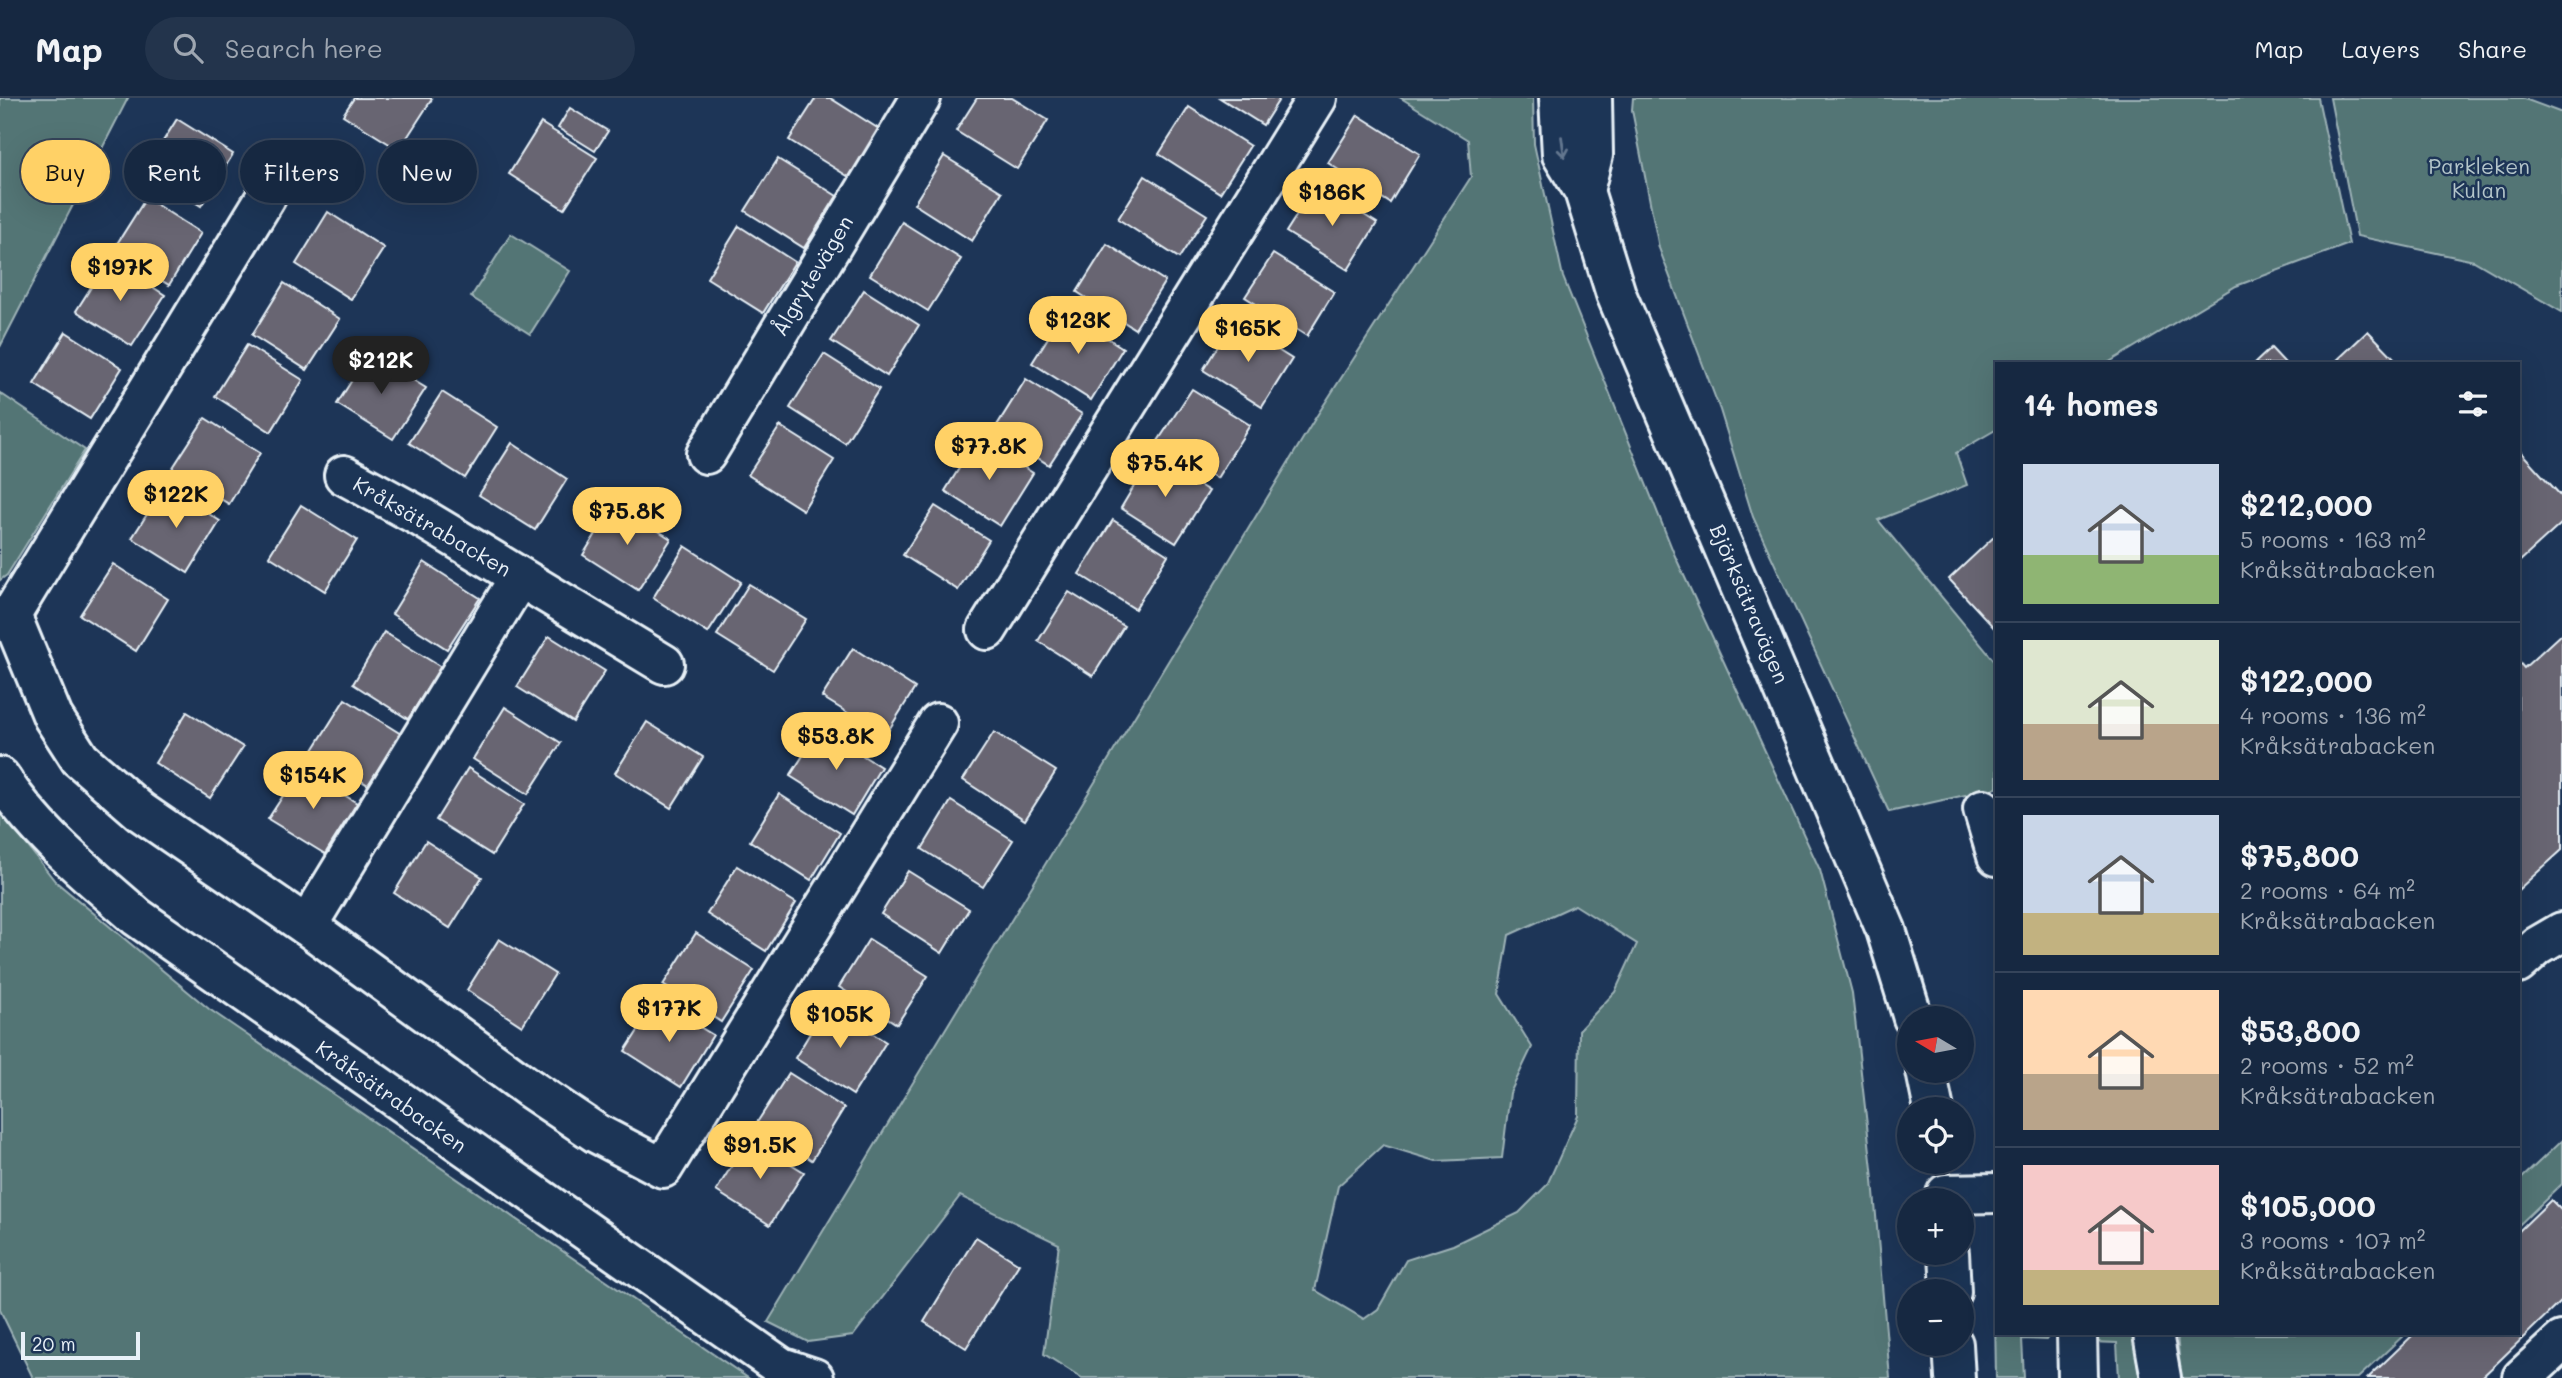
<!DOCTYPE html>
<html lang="en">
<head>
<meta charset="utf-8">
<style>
	body { margin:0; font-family:Mali,sans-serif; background:#23344c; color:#f1f3f6; height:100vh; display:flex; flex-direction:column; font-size:26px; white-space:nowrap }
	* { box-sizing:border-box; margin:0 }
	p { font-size:23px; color:#9ea6b1 }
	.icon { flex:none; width:38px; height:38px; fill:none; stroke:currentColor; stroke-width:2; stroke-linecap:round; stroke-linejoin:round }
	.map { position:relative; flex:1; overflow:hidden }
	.details { position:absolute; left:1995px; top:264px; width:525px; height:973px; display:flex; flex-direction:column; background:#162841; border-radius:0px; box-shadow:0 7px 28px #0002,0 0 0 2px #35445a }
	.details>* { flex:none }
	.top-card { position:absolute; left:21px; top:42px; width:665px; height:63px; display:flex; gap:14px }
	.needle { width:46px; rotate:280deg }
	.fabs { position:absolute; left:1897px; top:908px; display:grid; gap:14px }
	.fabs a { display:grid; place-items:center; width:77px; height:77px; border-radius:50%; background:#162841; box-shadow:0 7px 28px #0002,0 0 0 2px #35445a; font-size:35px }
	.scale { position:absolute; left:21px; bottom:18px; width:119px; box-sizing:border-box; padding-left:7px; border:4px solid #e8f1f8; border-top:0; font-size:19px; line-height:24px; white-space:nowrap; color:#e8f1f8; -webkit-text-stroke:5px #1d3557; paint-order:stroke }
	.price { position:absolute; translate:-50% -60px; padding:0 16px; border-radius:24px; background:#ffd166; color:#111; font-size:23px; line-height:46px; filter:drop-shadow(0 2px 4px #0008) }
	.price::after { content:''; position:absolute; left:50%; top:42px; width:21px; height:16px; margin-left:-10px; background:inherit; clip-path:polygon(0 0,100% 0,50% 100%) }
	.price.selected { background:#222; color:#fff }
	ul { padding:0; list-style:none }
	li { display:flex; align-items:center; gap:21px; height:175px; padding:0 28px }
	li+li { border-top:2px solid #35445a }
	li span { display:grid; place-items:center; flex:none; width:196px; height:140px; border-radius:0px; color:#555 }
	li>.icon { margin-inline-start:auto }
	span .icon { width:84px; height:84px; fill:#fffc; stroke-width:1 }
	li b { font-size:30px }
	h2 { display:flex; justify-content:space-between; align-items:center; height:84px; padding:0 28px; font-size:30px }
	.pill { padding:0 24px; border-radius:32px; background:#162841; box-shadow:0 7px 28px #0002,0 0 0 2px #35445a; font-size:24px; line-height:63px }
	.pill.selected { background:#ffd166; color:#111 }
	header { display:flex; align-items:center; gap:42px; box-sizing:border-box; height:98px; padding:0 35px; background:#162841; border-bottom:2px solid #35445a }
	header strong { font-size:33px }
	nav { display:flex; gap:38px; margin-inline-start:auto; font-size:24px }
	.search { width:490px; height:63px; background:#23344c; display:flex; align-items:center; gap:18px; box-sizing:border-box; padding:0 24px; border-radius:38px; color:#9ea6b1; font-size:26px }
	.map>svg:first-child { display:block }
	.green { fill:#527475; stroke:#9db2b6; stroke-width:2; fill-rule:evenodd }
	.building { fill:#686572; stroke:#e8f1f8; stroke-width:2 }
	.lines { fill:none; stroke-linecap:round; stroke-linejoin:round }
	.minor-casing { stroke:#e8f1f8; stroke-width:44 }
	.minor { stroke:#1d3557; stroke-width:38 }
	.oneway { stroke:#64778f }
	.labels { text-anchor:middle; stroke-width:5; stroke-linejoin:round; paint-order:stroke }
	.park-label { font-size:21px; fill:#b4c5ca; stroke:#1d3557 }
	.street-label { font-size:21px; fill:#e8f1f8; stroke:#1d3557 }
</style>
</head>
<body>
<header>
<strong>Map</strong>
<div class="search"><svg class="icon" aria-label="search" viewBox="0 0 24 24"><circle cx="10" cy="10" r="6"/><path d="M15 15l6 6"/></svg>Search here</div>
<nav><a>Map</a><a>Layers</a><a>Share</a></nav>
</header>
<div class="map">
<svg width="2562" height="1280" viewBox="0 0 2562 1280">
	<rect width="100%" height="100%" fill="#1d3557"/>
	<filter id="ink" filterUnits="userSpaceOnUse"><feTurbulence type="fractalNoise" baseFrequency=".0143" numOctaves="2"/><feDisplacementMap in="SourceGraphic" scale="14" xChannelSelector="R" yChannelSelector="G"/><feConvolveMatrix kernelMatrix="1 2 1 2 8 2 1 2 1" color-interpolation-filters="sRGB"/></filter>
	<g filter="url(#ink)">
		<g class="green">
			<path d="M 0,0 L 128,0 L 0,249 Z"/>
			<path d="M 1401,0 L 1533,0 L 1534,46 L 1563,179 L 1675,458 L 1820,772 L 1852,895 L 1872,1071 L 1890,1280 L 1082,1280 L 1044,1256 L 1059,1146 L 960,1098 L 853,1238 L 808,1244 L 768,1224 L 1316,319 L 1471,79 L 1468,42 ZM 1575,807 L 1637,846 L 1615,894 L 1579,932 L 1578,1018 L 1547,1087 L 1519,1115 L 1453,1147 L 1406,1162 L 1378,1211 L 1364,1221 L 1315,1192 L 1338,1088 L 1383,1047 L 1436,1063 L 1502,1060 L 1510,995 L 1532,949 L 1499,896 L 1509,837 Z"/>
			<path d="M 1633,0 L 2318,0 L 2349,146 L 2236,188 L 2106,266 L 1997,266 L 1997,331 L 1956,355 L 1967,387 L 1878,422 L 1997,566 L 1997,690 L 1889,714 L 1753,419 L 1720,312 L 1659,150 L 1632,12 Z"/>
			<path d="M 2330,0 L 2522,0 L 2562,15 L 2562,214 L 2474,163 L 2357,138 Z"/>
			<path d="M 511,136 L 570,173 L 530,236 L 471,199 Z"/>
			<path d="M 0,295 L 85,352 L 7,477 L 0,482 Z"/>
			<path d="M 0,713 L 55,783 L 209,911 L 748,1280 L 33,1280 L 0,1212 Z"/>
			<path d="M 2562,1042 L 2562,1086 L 2518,1128 L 2518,1084 Z"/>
			<path d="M 1997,1152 L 1997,1236 L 2050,1236 L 2046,1242 L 2022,1241 L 2024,1280 L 1996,1280 L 1994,1154 Z"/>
			<path d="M 2097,1236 L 2132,1236 L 2140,1280 L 2119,1280 L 2117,1245 L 2092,1244 Z"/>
			<path d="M 2177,1236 L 2405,1236 L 2358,1280 L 2181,1280 Z"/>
		</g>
		<g class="building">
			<path d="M 354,0 L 430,0 L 432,1 L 399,52 L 343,17 Z"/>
			<path d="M 816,0 L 830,0 L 879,31 L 849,79 L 789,42 Z"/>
			<path d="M 977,0 L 1012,0 L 1048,22 L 1017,71 L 956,33 Z"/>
			<path d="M 1220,0 L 1280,0 L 1263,27 Z"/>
			<path d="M 1189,9 L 1250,48 L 1220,95 L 1159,56 Z"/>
			<path d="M 570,10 L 608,33 L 595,53 L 558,30 Z"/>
			<path d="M 1358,17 L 1420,56 L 1390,105 L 1328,65 Z"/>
			<path d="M 177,21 L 233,56 L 201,108 L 145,72 Z"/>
			<path d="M 541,25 L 597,60 L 564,111 L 509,76 Z"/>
			<path d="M 944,58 L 1002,94 L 972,143 L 914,106 Z"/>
			<path d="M 778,61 L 837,98 L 804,150 L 745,113 Z"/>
			<path d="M 1145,78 L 1207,117 L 1179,160 L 1118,121 Z"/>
			<path d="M 1316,87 L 1377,125 L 1348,172 L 1286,134 Z"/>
			<path d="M 146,100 L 201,135 L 169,187 L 113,152 Z"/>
			<path d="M 328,114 L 384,150 L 351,201 L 296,166 Z"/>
			<path d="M 902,124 L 961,161 L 928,213 L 870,177 Z"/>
			<path d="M 739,128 L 795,164 L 763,215 L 707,180 Z"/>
			<path d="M 1107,146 L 1165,183 L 1135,231 L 1077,194 Z"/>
			<path d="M 1273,156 L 1334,194 L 1307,238 L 1245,199 Z"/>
			<path d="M 109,161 L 165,197 L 132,248 L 76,213 Z"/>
			<path d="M 284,185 L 340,221 L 307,272 L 252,237 Z"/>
			<path d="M 864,192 L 919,227 L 887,278 L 831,243 Z"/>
			<path d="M 1065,213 L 1123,250 L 1091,302 L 1032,265 Z"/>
			<path d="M 1233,224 L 1292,261 L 1262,309 L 1203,272 Z"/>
			<path d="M 2368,233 L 2400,266 L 2333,266 Z"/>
			<path d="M 66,234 L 122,270 L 90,321 L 34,286 Z"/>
			<path d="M 247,247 L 303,282 L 271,334 L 215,298 Z"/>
			<path d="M 2271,250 L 2286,266 L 2254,266 Z"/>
			<path d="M 369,255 L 426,290 L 393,341 L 337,306 Z"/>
			<path d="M 824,256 L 879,291 L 845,345 L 790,310 Z"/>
			<path d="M 1026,281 L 1082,316 L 1049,367 L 994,332 Z"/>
			<path d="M 1192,291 L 1250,327 L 1217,380 L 1158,343 Z"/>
			<path d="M 442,294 L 497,329 L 465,380 L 409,345 Z"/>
			<path d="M 205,320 L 260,355 L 229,406 L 172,371 Z"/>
			<path d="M 780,328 L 834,362 L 803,412 L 748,377 Z"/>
			<path d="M 978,340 L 1033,375 L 1000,428 L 945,393 Z"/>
			<path d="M 512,345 L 567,381 L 535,432 L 479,397 Z"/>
			<path d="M 2518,351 L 2562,399 L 2562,425 L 2518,465 Z"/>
			<path d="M 1152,358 L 1209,393 L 1176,445 L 1121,410 Z"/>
			<path d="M 165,388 L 220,423 L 188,475 L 132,440 Z"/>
			<path d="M 615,405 L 671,441 L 638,492 L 583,457 Z"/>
			<path d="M 301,407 L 357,442 L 325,493 L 269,458 Z"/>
			<path d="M 935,408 L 989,442 L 958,492 L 903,457 Z"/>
			<path d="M 1113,422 L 1168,457 L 1135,511 L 1079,476 Z"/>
			<path d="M 1997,436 L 1997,533 L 1949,481 Z"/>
			<path d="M 685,448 L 741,484 L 708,535 L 653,500 Z"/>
			<path d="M 424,464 L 480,500 L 447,551 L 392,516 Z"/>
			<path d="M 113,466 L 168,501 L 136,553 L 80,517 Z"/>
			<path d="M 749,486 L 806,521 L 773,572 L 717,537 Z"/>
			<path d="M 1069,494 L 1124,528 L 1093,578 L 1038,543 Z"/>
			<path d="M 384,534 L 441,569 L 408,621 L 353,586 Z"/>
			<path d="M 2562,535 L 2562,752 L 2518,792 L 2518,563 L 2524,570 Z"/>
			<path d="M 549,538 L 605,573 L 573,624 L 517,589 Z"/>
			<path d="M 853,550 L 915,590 L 885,638 L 822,599 Z"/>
			<path d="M 345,601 L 401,636 L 368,687 L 313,652 Z"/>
			<path d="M 505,609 L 561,645 L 528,696 L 473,661 Z"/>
			<path d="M 187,614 L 243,649 L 210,700 L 155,665 Z"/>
			<path d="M 647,624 L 703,659 L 671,710 L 615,675 Z"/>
			<path d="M 820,631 L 881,669 L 852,717 L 790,678 Z"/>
			<path d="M 994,634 L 1056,673 L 1025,722 L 963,682 Z"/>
			<path d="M 301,670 L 357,705 L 325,756 L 268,721 Z"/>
			<path d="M 468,670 L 524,706 L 492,757 L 436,722 Z"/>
			<path d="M 779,696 L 840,735 L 811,782 L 750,743 Z"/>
			<path d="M 951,703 L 1013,742 L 983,789 L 922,751 Z"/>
			<path d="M 426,743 L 482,779 L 450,830 L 394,795 Z"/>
			<path d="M 737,768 L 796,805 L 766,853 L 707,816 Z"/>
			<path d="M 908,773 L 969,811 L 942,855 L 881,816 Z"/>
			<path d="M 696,835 L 754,872 L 721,924 L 663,887 Z"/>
			<path d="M 499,841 L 555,876 L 522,928 L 467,892 Z"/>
			<path d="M 869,841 L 928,878 L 897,926 L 839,889 Z"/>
			<path d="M 657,903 L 713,937 L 681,989 L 625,953 Z"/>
			<path d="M 827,907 L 886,944 L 853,997 L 795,960 Z"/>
			<path d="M 789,975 L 844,1010 L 812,1062 L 756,1026 Z"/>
			<path d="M 749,1040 L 804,1074 L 770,1127 L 716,1093 Z"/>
			<path d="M 2551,1102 L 2562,1113 L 2562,1202 L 2499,1263 L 2481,1280 L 2368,1280 L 2414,1236 L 2518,1236 L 2518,1134 Z"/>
			<path d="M 976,1139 L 1019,1166 L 966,1250 L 924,1224 Z"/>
		</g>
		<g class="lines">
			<defs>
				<g id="minor">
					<path d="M 1559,0 L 1562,57 L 1584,93 L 1616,196 L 1886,832 L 1913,920"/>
					<path d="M 1584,93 L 1593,57 L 1592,0"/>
					<path d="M 706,356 L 921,0"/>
					<path d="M 344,377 L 419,418 L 664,566"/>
					<path d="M 11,517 L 266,99"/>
					<path d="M 0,518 L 11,517 L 53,619 L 80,661 L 141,714 L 307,828 L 529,990 L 596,1035 L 663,1070 L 938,625"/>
					<path d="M 987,532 L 1317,0"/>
					<path d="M 0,679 C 36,735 88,776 137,819 L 781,1269 L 814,1280"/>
					<path d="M 1983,711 L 1997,758"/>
					<path d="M 307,828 L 519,480"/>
					<path d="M 2518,866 L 2538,848 L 2562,834"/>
					<path d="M 1926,973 L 1934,1012"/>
					<path d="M 1946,1096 L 1997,1095"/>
					<path d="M 1949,1155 L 1951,1194"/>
					<path d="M 2077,1236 L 2078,1280"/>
					<path d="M 2153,1236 L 2161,1280"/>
					<path d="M 1953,1246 L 1955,1280"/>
					<path d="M 2522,1280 L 2562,1243"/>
				</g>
			</defs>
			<use href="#minor" class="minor-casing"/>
			<use href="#minor" class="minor"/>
		</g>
		<defs><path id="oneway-shaft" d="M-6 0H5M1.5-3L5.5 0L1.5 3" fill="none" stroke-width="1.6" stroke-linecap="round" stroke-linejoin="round" transform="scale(1.75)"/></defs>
		<use class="oneway" href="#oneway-shaft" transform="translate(1563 49) rotate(82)"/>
	</g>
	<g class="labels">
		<g class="park-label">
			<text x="2479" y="76">Parkleken<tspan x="2479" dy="24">Kulan</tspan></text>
		</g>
		<g class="street-label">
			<text transform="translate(813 178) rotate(-59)" y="7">Ålgrytevägen</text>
			<text transform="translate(432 429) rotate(30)" y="7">Kråksätrabacken</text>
			<text transform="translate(1749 506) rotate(67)" y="7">Björksätravägen</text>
			<text transform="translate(391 999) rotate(35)" y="7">Kråksätrabacken</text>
		</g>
	</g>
</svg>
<div class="fabs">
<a><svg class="needle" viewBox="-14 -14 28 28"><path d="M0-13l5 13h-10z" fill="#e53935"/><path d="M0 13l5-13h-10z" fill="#9ea6b1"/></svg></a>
<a><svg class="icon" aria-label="locate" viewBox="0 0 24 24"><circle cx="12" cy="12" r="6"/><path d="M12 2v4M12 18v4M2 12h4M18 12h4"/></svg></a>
<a>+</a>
<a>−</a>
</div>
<div class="scale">20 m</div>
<b class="price" style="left:1332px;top:130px">$186K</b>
<b class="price" style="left:120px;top:205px">$197K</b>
<b class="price" style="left:1078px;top:258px">$123K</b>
<b class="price" style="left:1248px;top:266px">$165K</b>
<b class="price selected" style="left:381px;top:298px">$212K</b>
<b class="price" style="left:989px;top:384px">$77.8K</b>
<b class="price" style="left:1165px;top:401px">$75.4K</b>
<b class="price" style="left:176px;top:432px">$122K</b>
<b class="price" style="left:627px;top:449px">$75.8K</b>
<b class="price" style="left:836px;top:674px">$53.8K</b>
<b class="price" style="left:313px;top:713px">$154K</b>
<b class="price" style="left:669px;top:946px">$177K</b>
<b class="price" style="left:840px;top:952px">$105K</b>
<b class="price" style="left:760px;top:1083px">$91.5K</b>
<div class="top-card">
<a class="pill selected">Buy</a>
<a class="pill">Rent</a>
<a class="pill">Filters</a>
<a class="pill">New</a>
</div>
<section class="details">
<h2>14 homes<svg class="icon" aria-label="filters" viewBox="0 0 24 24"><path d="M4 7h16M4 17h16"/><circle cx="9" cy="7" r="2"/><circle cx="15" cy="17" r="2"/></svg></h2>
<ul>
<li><span style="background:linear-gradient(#c9d6e8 65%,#8fb573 0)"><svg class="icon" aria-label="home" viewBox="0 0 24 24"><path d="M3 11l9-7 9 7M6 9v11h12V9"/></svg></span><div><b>$212,000</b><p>5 rooms · 163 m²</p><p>Kråksätrabacken</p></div></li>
<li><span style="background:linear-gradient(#dfe7d0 60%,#b9a48a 0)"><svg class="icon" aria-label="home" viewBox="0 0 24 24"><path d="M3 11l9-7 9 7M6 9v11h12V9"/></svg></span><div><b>$122,000</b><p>4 rooms · 136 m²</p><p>Kråksätrabacken</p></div></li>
<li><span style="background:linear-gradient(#c9d6e8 70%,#c2b280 0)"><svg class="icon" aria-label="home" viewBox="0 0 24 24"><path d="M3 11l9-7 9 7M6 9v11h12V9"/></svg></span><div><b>$75,800</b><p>2 rooms · 64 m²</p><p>Kråksätrabacken</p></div></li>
<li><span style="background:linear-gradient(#ffd9b3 60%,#b9a48a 0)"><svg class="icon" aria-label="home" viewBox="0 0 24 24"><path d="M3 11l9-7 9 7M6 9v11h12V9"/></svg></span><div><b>$53,800</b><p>2 rooms · 52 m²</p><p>Kråksätrabacken</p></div></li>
<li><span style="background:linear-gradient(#f6c9c9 75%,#c2b280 0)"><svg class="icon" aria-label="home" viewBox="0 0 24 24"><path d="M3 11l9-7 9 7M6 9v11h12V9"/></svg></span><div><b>$105,000</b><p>3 rooms · 107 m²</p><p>Kråksätrabacken</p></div></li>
</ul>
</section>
</div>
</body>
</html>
